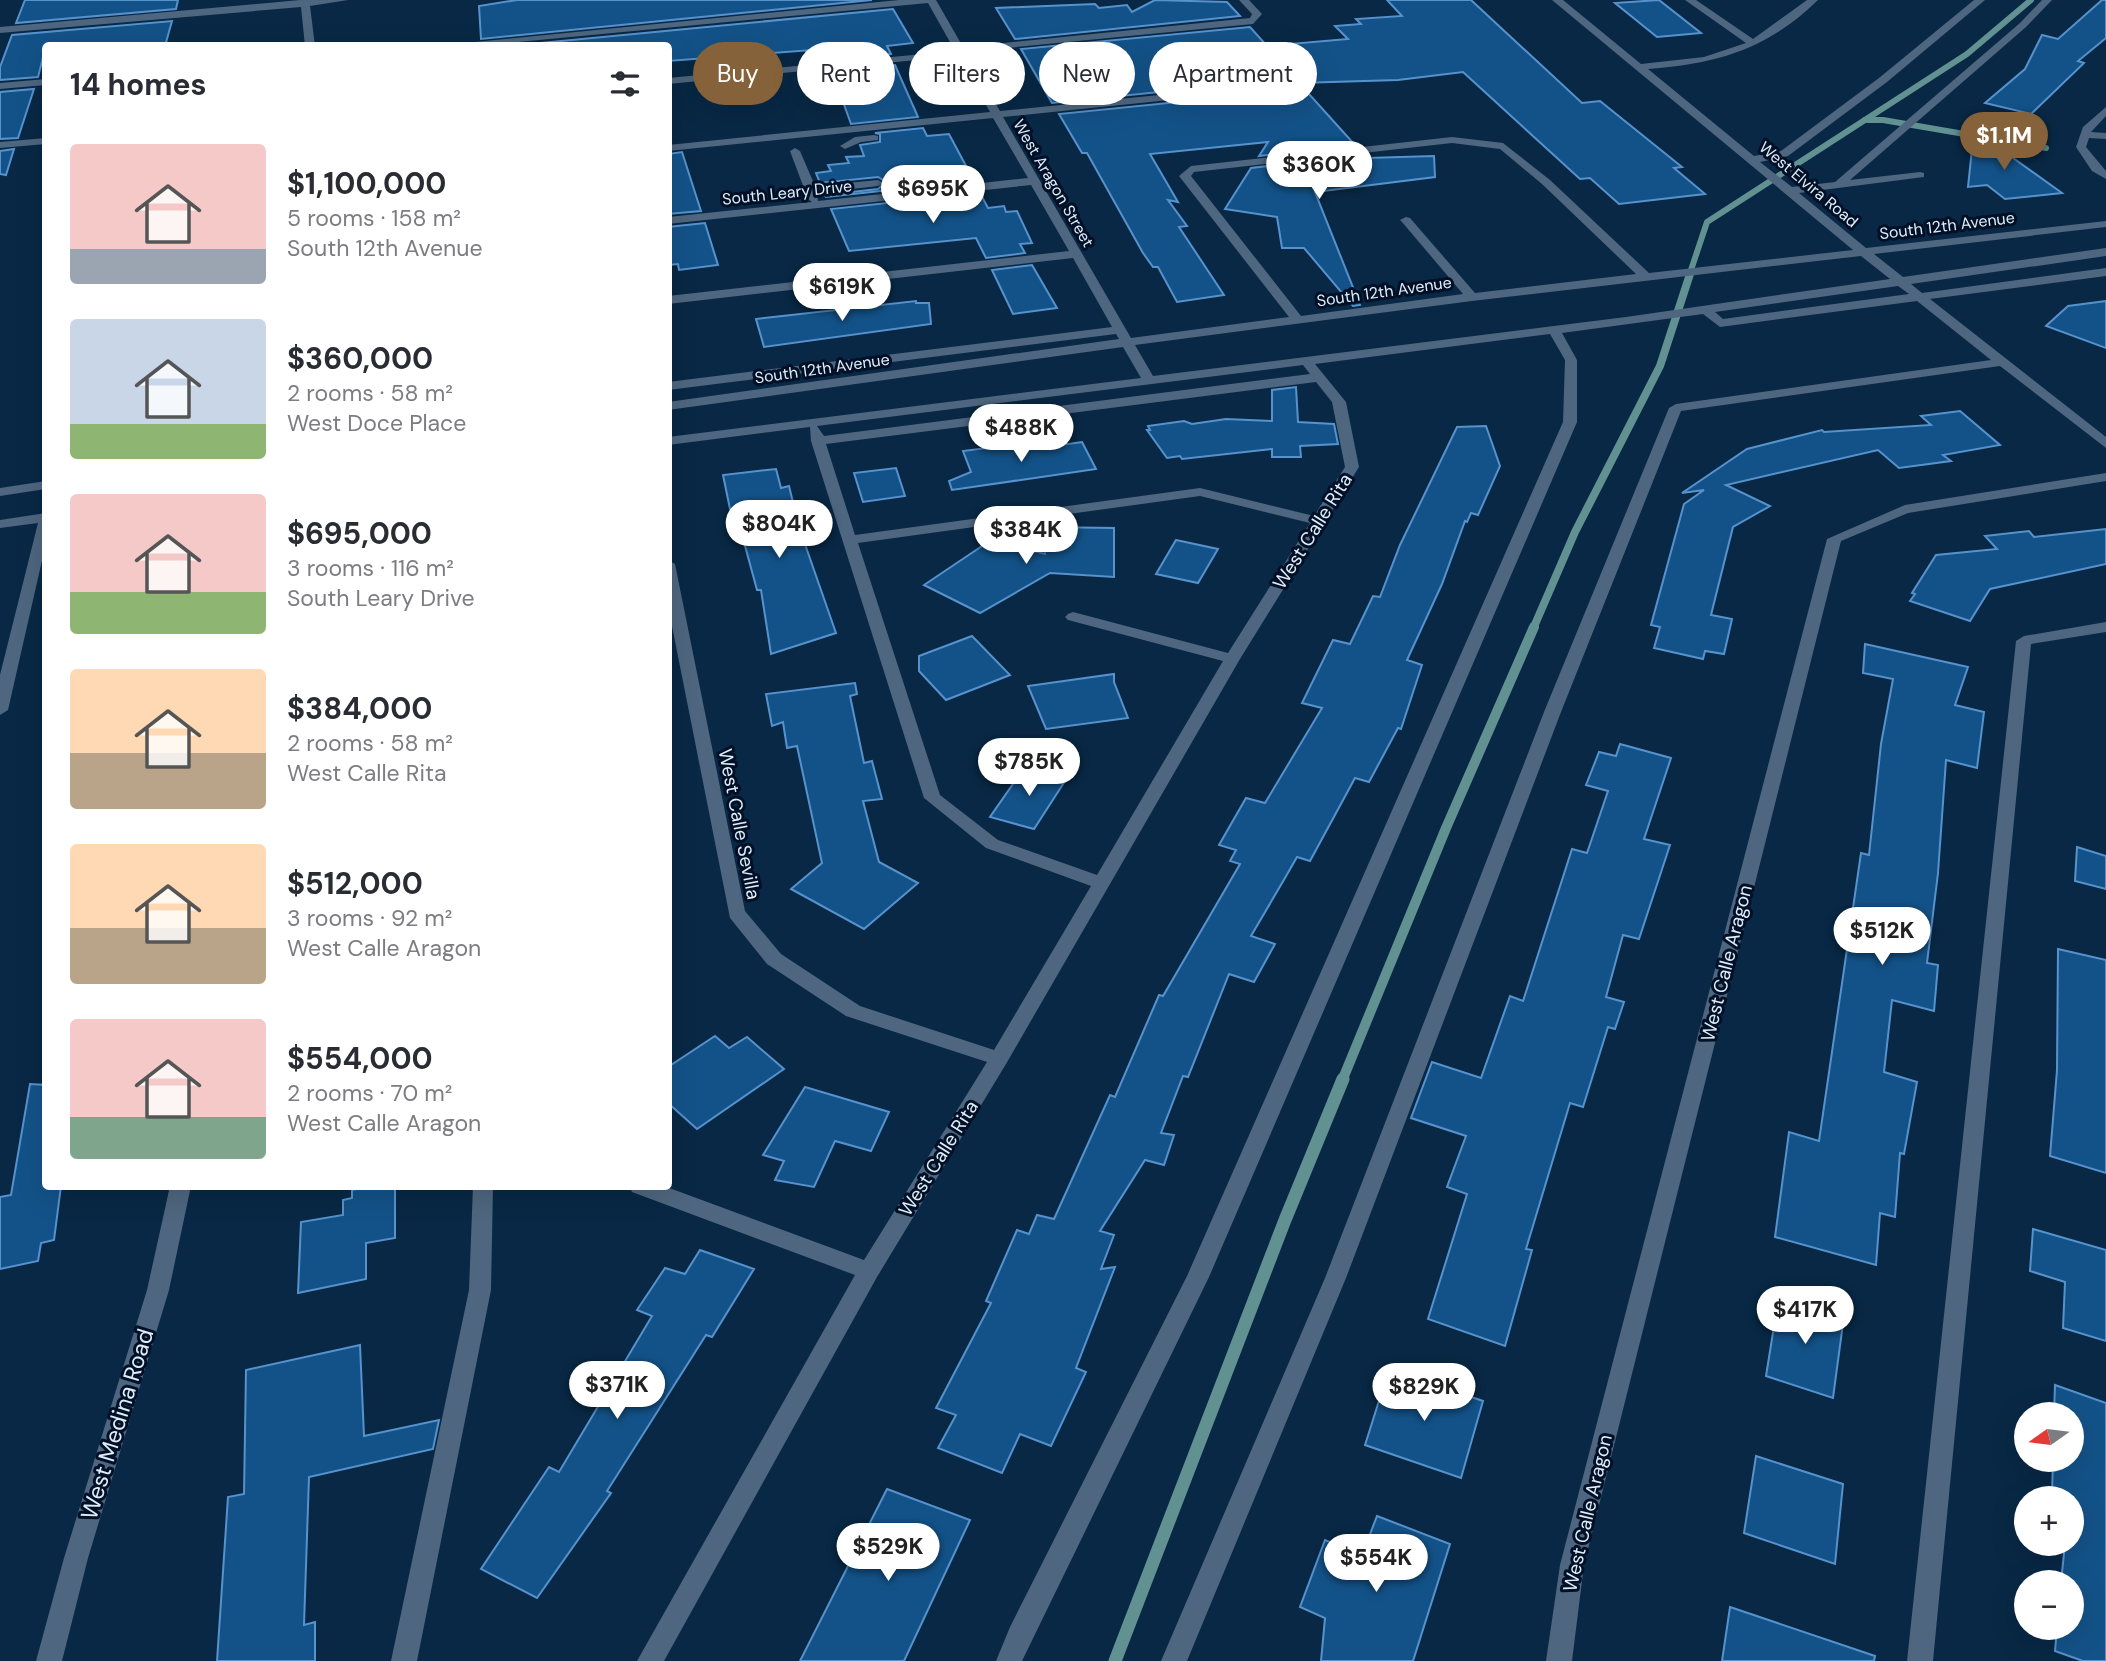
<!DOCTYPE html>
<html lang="en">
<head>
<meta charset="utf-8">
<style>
	body { margin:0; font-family:"DM Sans",sans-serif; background:#f7f7f7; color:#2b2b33; height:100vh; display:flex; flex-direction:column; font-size:26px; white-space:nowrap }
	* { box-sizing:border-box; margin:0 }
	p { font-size:23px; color:#7c7c81 }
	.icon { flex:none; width:38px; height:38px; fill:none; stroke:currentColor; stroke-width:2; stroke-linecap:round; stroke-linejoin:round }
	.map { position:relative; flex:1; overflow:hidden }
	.details { position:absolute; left:42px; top:42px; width:630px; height:1148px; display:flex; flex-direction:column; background:#fff; border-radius:7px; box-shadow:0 7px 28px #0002 }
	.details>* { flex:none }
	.hud { position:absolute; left:693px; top:42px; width:665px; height:63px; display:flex; gap:14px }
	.needle { width:46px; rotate:256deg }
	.buttons { position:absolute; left:2014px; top:1402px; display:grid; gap:14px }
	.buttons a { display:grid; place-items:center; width:70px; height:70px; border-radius:50%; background:#fff; box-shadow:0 7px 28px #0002; font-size:35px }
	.price { position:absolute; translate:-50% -60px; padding:0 16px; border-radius:24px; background:#fff; color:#222; font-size:23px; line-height:46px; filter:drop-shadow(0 2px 4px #0008) }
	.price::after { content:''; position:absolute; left:50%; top:42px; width:21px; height:16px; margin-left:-10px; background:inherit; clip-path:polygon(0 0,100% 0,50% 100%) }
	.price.active { background:#856239; color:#fff }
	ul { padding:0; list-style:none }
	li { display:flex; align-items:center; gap:21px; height:175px; padding:0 28px }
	li span { display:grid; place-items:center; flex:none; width:196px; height:140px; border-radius:7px; color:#555 }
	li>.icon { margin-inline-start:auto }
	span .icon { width:84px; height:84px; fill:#fffc; stroke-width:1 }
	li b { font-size:30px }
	h2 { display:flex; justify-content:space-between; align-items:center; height:84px; padding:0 28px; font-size:30px }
	.chip { padding:0 24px; border-radius:32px; background:#fff; box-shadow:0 7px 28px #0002; font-size:24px; line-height:63px }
	.chip.active { background:#856239; color:#fff }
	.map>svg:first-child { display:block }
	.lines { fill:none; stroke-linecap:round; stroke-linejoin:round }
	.stream-far3 { stroke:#629192; stroke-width:6 }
	.stream-far2 { stroke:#629192; stroke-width:8 }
	.stream-far1 { stroke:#629192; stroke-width:10 }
	.stream { stroke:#629192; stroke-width:13 }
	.building { fill:#135288; stroke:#5792cd; stroke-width:2 }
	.minor { fill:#4e667f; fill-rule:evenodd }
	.labels { text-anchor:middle; stroke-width:6; stroke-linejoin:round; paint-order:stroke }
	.far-street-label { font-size:16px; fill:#e0ecf9; stroke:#001026 }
	.street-label { font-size:19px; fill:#e0ecf9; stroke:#001026 }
	.near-street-label { font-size:23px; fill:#e0ecf9; stroke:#001026 }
</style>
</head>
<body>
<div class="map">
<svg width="2106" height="1661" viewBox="0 0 2106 1661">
	<rect width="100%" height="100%" fill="#082845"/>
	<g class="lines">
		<g class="stream-far3">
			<path d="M 1865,120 L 1883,120 L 2046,148"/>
			<path d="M 1689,276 L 1707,222 L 1967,54 L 2031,0"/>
		</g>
		<path class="stream-far2" d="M 1533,629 L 1575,532 L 1660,366 L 1690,274"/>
		<path class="stream-far1" d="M 1342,1081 L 1446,828 L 1534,627"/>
		<path class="stream" d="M 1115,1661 L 1285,1220 L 1343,1079"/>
	</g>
	<g class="building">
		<path d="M 25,0 L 178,0 L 176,9 L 16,23 Z"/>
		<path d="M 517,0 L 872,0 L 481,39 L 479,6 Z"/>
		<path d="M 1155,0 L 1227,2 L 1240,16 L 1015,39 L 996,8 L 1095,4 L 1099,8 L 1127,5 L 1132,12 Z"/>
		<path d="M 1387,0 L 1471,0 L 1582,103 L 1600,101 L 1682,167 L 1674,168 L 1705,194 L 1619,204 L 1590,178 L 1580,179 L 1463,72 L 1398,80 L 1299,83 L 1355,145 L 1259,156 L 1268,142 L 1150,154 L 1178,202 L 1168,200 L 1187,226 L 1179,227 L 1224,295 L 1177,302 L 1158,267 L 1153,267 L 1143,253 L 1087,153 L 1082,153 L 1059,114 L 1277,92 L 1284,85 L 1277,80 L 1052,103 L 1021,49 L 1250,27 L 1267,46 L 1348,39 L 1335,26 L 1361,24 L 1356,19 L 1402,16 Z"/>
		<path d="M 1659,0 L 1701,33 L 1657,37 L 1615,3 Z"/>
		<path d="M 2102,0 L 2106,0 L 2106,38 L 2078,61 L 2084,63 L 2031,114 L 1985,103 L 2025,69 L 2042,35 L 2058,39 Z"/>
		<path d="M 893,9 L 913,43 L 887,46 L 891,54 L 816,61 L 812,50 L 668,61 L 668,46 L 509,46 Z"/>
		<path d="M 172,21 L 165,46 L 46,46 L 38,77 L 0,80 L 0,67 L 12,35 Z"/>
		<path d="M 895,65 L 918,117 L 851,124 L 842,99 L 831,100 L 820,72 Z"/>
		<path d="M 34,89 L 18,138 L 0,139 L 0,92 Z"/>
		<path d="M 923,128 L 927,136 L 949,134 L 974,181 L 826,197 L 825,195 L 878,189 L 886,182 L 878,177 L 820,183 L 816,173 L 831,171 L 828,165 L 849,163 L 846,157 L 864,156 L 860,145 L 880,142 L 880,134 L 875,133 Z"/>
		<path d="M 1974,130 L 2062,193 L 2005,199 L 1987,185 L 1968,187 Z"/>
		<path d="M 14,149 L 6,175 L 0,174 L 0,151 Z"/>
		<path d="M 682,152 L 701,211 L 668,214 L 668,154 Z"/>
		<path d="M 1365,155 L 1367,158 L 1434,156 L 1435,177 L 1315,192 L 1360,305 L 1353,306 L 1304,248 L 1282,248 L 1277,217 L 1225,209 L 1251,168 Z"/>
		<path d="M 980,193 L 988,208 L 1004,206 L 1006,212 L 1017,211 L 1032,243 L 1020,244 L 1025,253 L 986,258 L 976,238 L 849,251 L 831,209 Z"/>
		<path d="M 705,223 L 718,265 L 679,270 L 678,264 L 668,265 L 668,227 Z"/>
		<path d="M 1032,265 L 1057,308 L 1013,314 L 992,270 Z"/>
		<path d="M 916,301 L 916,303 L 929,303 L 931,324 L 764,347 L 756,319 Z"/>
		<path d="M 2106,301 L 2106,348 L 2046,326 L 2068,306 Z"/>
		<path d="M 1296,387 L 1298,422 L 1334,424 L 1338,444 L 1300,446 L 1301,457 L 1272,457 L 1272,449 L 1182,459 L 1180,456 L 1167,458 L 1147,430 L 1150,430 L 1148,426 L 1184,421 L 1192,424 L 1226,419 L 1272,421 L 1272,390 Z"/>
		<path d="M 1960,411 L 2000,445 L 1943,455 L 1951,461 L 1899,468 L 1878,450 L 1726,485 L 1770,506 L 1733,527 L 1711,615 L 1732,619 L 1724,654 L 1705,651 L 1703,659 L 1654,648 L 1660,627 L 1651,625 L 1684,504 L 1704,490 L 1682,493 L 1747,449 L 1822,430 L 1824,432 L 1931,425 L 1921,416 Z"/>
		<path d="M 1486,426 L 1500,466 L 1478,515 L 1471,513 L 1467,522 L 1465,521 L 1442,584 L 1407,660 L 1422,665 L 1401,729 L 1398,728 L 1369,782 L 1355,778 L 1310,861 L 1297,857 L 1285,878 L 1251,936 L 1275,944 L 1254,982 L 1229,974 L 1188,1077 L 1183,1076 L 1161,1133 L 1174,1135 L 1164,1165 L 1145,1160 L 1100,1231 L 1114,1235 L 1101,1269 L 1115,1267 L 1076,1368 L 1086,1372 L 1051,1446 L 1020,1434 L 1002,1473 L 938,1448 L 956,1415 L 936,1408 L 991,1303 L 986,1301 L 1017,1230 L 1029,1234 L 1037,1215 L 1054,1219 L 1110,1095 L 1115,1097 L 1159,995 L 1163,996 L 1240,864 L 1230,861 L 1236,850 L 1219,845 L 1246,798 L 1265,803 L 1322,708 L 1302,703 L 1333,640 L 1350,644 L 1373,596 L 1380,597 L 1400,545 L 1457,427 Z"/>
		<path d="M 1082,442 L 1096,469 L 952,490 L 949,481 L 971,472 L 963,451 L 1017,444 L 1021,450 L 1031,445 L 1033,449 Z"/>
		<path d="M 896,468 L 905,496 L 863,502 L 854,473 Z"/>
		<path d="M 776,469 L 781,488 L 789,486 L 799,527 L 836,633 L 771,654 L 761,590 L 757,590 L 735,509 L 730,509 L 723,475 Z"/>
		<path d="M 1044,527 L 1114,528 L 1114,577 L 1050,573 L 980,613 L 924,585 L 991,540 L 1045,554 Z"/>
		<path d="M 2106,529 L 2106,564 L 1990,589 L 1970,621 L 1910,601 L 1915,594 L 1912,593 L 1936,555 L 1997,549 L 1985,536 L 2029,531 L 2034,537 Z"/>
		<path d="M 1176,540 L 1218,549 L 1198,583 L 1156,574 Z"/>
		<path d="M 972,636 L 1010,675 L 946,700 L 919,671 L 919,656 Z"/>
		<path d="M 1865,644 L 1968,667 L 1955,705 L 1984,712 L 1977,768 L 1946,760 L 1938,873 L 1927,963 L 1938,965 L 1934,1011 L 1892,1000 L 1884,1072 L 1917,1082 L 1904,1154 L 1900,1153 L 1895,1217 L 1880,1213 L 1876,1265 L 1775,1237 L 1789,1132 L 1819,1141 L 1861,853 L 1869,855 L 1881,744 L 1893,679 L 1863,673 Z"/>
		<path d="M 1114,674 L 1114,682 L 1128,718 L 1046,729 L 1028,686 Z"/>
		<path d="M 855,683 L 857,694 L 850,696 L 864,763 L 872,761 L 882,799 L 863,801 L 879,862 L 918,883 L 864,929 L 791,889 L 822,863 L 797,746 L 787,748 L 783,722 L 772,726 L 766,694 Z"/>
		<path d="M 1620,744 L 1671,758 L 1644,839 L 1670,845 L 1639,939 L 1623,935 L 1606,997 L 1624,1002 L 1615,1029 L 1608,1027 L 1583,1107 L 1570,1103 L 1526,1249 L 1532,1250 L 1505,1346 L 1428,1319 L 1467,1194 L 1447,1187 L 1466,1136 L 1411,1118 L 1432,1062 L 1481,1078 L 1510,996 L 1523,1001 L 1572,849 L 1587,853 L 1608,791 L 1586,785 L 1599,752 L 1616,756 Z"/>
		<path d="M 1024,768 L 1067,778 L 1034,829 L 990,817 Z"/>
		<path d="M 2077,847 L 2106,856 L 2106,889 L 2075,881 Z"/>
		<path d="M 2058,949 L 2106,960 L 2106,1173 L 2050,1156 L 2057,1070 Z"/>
		<path d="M 715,1036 L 729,1048 L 747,1037 L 784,1069 L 697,1129 L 668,1103 L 668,1067 Z"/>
		<path d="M 30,1084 L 46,1085 L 46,1186 L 61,1186 L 54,1240 L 41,1243 L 38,1261 L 0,1269 L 0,1197 L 11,1195 Z"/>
		<path d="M 805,1087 L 889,1112 L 871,1151 L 835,1141 L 814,1187 L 775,1180 L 784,1161 L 763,1155 Z"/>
		<path d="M 369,1186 L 395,1186 L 395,1238 L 366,1243 L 366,1279 L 298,1293 L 301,1222 L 343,1215 L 343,1200 L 352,1198 L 352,1190 Z"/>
		<path d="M 2033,1229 L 2106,1250 L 2106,1341 L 2063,1328 L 2065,1282 L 2030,1271 Z"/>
		<path d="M 700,1250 L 754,1269 L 712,1337 L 706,1335 L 607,1491 L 611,1493 L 537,1598 L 481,1569 L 549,1467 L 559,1472 L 652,1316 L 637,1310 L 665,1268 L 685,1274 Z"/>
		<path d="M 1779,1295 L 1844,1316 L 1833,1398 L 1766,1376 Z"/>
		<path d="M 360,1345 L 364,1436 L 439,1420 L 433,1449 L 309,1477 L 304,1625 L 315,1622 L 315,1661 L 217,1661 L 228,1497 L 244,1494 L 246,1370 Z"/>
		<path d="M 1389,1369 L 1483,1401 L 1461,1478 L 1365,1445 Z"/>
		<path d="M 2055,1385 L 2106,1403 L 2106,1661 L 2083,1661 L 2055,1651 L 2057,1628 L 2072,1628 L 2072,1582 L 2061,1582 L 2065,1544 L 2072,1544 L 2072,1498 L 2052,1494 L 2053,1460 L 2072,1460 L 2072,1414 L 2054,1414 Z"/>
		<path d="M 1756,1456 L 1843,1484 L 1835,1564 L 1744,1533 Z"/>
		<path d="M 887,1489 L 970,1520 L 904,1661 L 800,1661 Z"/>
		<path d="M 1377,1516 L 1450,1544 L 1413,1661 L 1321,1661 L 1325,1618 L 1300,1607 L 1325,1540 L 1362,1555 Z"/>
		<path d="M 1730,1607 L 1875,1656 L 1874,1661 L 1722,1661 Z"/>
	</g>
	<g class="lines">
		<g class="minor">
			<path d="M 348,0 L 310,6 L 315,46 L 305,46 L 301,7 L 0,33 L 0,27 L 300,0 Z"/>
			<path d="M 899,0 L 936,0 L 963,47 L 1250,18 L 1252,14 L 1239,0 L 1249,0 L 1262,14 L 1253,24 L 966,52 L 1000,111 L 1277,83 L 1282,86 L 1277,89 L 1003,117 L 1131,338 L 1289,317 L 1179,176 L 1191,166 L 1452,137 L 1503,143 L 1550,180 L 1649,273 L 1853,250 L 1552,0 L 1563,0 L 1641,64 L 1704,57 L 1746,43 L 1685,0 L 1696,0 L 1753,39 L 1807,0 L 1818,0 C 1767,50 1716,64 1648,69 L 1754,156 L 1781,151 L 1879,78 L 1974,0 L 1985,0 L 1887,82 L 1788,156 L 1760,162 L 1792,187 L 1835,182 L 2020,23 L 2042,0 L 2052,0 L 2026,27 L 1850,180 L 1920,172 L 1924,173 L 1924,177 L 1799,193 L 1866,248 L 2106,221 L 2106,227 L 1874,254 L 1903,277 L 2106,248 L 2106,256 L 1911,284 L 1922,293 L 2106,268 L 2106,276 L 1930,299 L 2106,437 L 2106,448 L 2000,366 L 1681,411 L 1561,712 L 1346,1278 L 1187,1661 L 1161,1661 L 1325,1278 L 1544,712 L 1669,408 L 1676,404 L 1991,360 L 1917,301 L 1720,327 L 1703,314 L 1562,333 L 1577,360 L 1577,422 L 1209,1277 L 1022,1661 L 996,1661 L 1010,1627 L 1187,1276 L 1563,422 L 1565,360 L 1550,334 L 1315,364 L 1346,402 L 1359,467 L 1240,659 L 1006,1064 L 877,1277 L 664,1661 L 637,1661 L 855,1275 L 632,1192 L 629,1186 L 664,1186 L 864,1260 L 987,1062 L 846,1016 L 767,964 L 730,918 L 668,606 L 668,560 L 675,564 L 745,911 L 781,954 L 860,1006 L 994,1050 L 1091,886 L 986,848 L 924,798 L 811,441 L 810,427 L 668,445 L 668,437 L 1141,378 L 1123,347 L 668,410 L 668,402 L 1119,339 L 1116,334 L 668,390 L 668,382 L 1112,327 L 1073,258 L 668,304 L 668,296 L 1069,251 L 1031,185 L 668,224 L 668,217 L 812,202 L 808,199 L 790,151 L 795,148 L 800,151 L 815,186 L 878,180 L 884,183 L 878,186 L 817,193 L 818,201 L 1028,178 L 993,118 L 668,151 L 668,145 L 990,112 L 958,56 L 668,84 L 668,78 L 955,51 L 928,3 L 476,46 L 434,46 ZM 1452,143 L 1500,149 L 1542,184 L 1636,274 L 1475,293 L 1410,218 L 1406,217 L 1400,220 L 1402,222 L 1463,294 L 1301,316 L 1191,176 L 1194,172 ZM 1861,256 L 1890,279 L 1626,317 L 1153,376 L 1135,345 L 1472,301 ZM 1898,286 L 1909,294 L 1723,319 L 1715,312 ZM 1303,365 L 1310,374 L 824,436 L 817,426 ZM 1316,382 L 1332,402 L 1345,467 L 1314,516 L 1200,488 L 855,535 L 826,444 ZM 1200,496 L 1310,523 L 1228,653 L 1073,612 L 1068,614 L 1065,617 L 1068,620 L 1223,661 L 1097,875 L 998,840 L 940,795 L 858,543 Z"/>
			<path d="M 46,79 L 46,85 L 0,89 L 0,83 Z"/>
			<path d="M 2106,107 L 2106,116 L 2091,132 L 2106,133 L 2106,139 L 2089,138 L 2086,147 L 2106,171 L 2106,179 L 2092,171 L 2076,147 L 2083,127 Z"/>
			<path d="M 874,135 L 878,136 L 878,140 L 861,142 L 845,149 L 840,146 L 855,137 Z"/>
			<path d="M 46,138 L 46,144 L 0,148 L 0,142 Z"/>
			<path d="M 2106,473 L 2106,481 L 1908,513 L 1841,541 L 1584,1565 L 1572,1661 L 1546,1661 L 1560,1565 L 1827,539 L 1905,505 Z"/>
			<path d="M 46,481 L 46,489 L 0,496 L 0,488 Z"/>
			<path d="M 46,513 L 46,543 L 8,710 L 0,715 L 0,675 L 38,523 L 0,528 L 0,520 Z"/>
			<path d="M 2106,622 L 2106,632 L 2031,644 L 1933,1661 L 1907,1661 L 2016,641 L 2024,636 Z"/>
			<path d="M 170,1186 L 191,1186 L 169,1290 L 88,1558 L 62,1661 L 36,1661 L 64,1558 L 147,1290 Z"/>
			<path d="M 473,1186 L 493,1186 L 491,1290 L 417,1661 L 391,1661 L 469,1290 Z"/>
		</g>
	</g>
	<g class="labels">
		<g class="far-street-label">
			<text transform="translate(1054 183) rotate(60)" y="6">West Aragon Street</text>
			<text transform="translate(1809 184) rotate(40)" y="6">West Elvira Road</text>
			<text transform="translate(787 192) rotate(-6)" y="6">South Leary Drive</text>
			<text transform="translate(1947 225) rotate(-7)" y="6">South 12th Avenue</text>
			<text transform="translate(1384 291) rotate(-8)" y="6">South 12th Avenue</text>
			<text transform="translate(822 368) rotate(-8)" y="6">South 12th Avenue</text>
		</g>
		<g class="street-label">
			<text transform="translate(1312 531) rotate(-58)" y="7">West Calle Rita</text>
			<text transform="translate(740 824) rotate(79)" y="7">West Calle Sevilla</text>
			<text transform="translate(1726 963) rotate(-76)" y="7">West Calle Aragon</text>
			<text transform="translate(938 1158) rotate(-58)" y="7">West Calle Rita</text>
			<text transform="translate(1587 1513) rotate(-77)" y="7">West Calle Aragon</text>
		</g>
		<g class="near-street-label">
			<text transform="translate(117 1424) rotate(-73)" y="8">West Medina Road</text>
		</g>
	</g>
</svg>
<div class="buttons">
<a><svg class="needle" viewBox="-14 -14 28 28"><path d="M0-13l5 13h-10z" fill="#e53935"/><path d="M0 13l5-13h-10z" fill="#7c7c81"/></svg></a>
<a>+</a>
<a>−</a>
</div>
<b class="price active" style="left:2004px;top:172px">$1.1M</b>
<b class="price" style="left:1319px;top:201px">$360K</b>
<b class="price" style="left:933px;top:225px">$695K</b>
<b class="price" style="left:842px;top:323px">$619K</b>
<b class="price" style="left:1021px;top:464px">$488K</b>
<b class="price" style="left:779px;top:560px">$804K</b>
<b class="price" style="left:1026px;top:566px">$384K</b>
<b class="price" style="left:1029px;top:798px">$785K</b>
<b class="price" style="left:1882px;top:967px">$512K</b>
<b class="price" style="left:1805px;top:1346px">$417K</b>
<b class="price" style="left:617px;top:1421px">$371K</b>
<b class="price" style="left:1424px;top:1423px">$829K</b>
<b class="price" style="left:888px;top:1583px">$529K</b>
<b class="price" style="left:1376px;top:1594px">$554K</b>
<div class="hud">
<a class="chip active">Buy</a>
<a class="chip">Rent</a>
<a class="chip">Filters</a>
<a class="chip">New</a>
<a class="chip">Apartment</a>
</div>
<section class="details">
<h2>14 homes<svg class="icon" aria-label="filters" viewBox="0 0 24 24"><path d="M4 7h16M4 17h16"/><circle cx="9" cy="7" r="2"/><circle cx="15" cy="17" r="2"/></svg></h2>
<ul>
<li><span style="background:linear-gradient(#f6c9c9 75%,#9aa5b1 0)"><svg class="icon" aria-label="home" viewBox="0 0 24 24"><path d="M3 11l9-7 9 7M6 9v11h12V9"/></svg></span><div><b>$1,100,000</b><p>5 rooms · 158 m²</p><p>South 12th Avenue</p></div></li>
<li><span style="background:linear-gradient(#c9d6e8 75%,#8fb573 0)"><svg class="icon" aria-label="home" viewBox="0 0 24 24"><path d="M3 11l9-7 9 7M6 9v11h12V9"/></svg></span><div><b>$360,000</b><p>2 rooms · 58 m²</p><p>West Doce Place</p></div></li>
<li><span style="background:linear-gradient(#f6c9c9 70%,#8fb573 0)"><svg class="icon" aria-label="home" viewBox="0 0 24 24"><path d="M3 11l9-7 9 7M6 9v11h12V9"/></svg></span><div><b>$695,000</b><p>3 rooms · 116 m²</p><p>South Leary Drive</p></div></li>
<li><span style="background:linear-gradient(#ffd9b3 60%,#b9a48a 0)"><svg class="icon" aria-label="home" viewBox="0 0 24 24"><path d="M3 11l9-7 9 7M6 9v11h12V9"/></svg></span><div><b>$384,000</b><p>2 rooms · 58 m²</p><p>West Calle Rita</p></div></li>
<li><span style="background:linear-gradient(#ffd9b3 60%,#b9a48a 0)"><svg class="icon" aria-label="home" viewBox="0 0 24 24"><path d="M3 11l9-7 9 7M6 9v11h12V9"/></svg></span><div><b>$512,000</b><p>3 rooms · 92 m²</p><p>West Calle Aragon</p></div></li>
<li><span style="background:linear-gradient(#f6c9c9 70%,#7fa58c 0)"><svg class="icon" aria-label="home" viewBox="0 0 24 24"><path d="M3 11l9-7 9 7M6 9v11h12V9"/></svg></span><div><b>$554,000</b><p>2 rooms · 70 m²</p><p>West Calle Aragon</p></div></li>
</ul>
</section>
</div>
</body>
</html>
